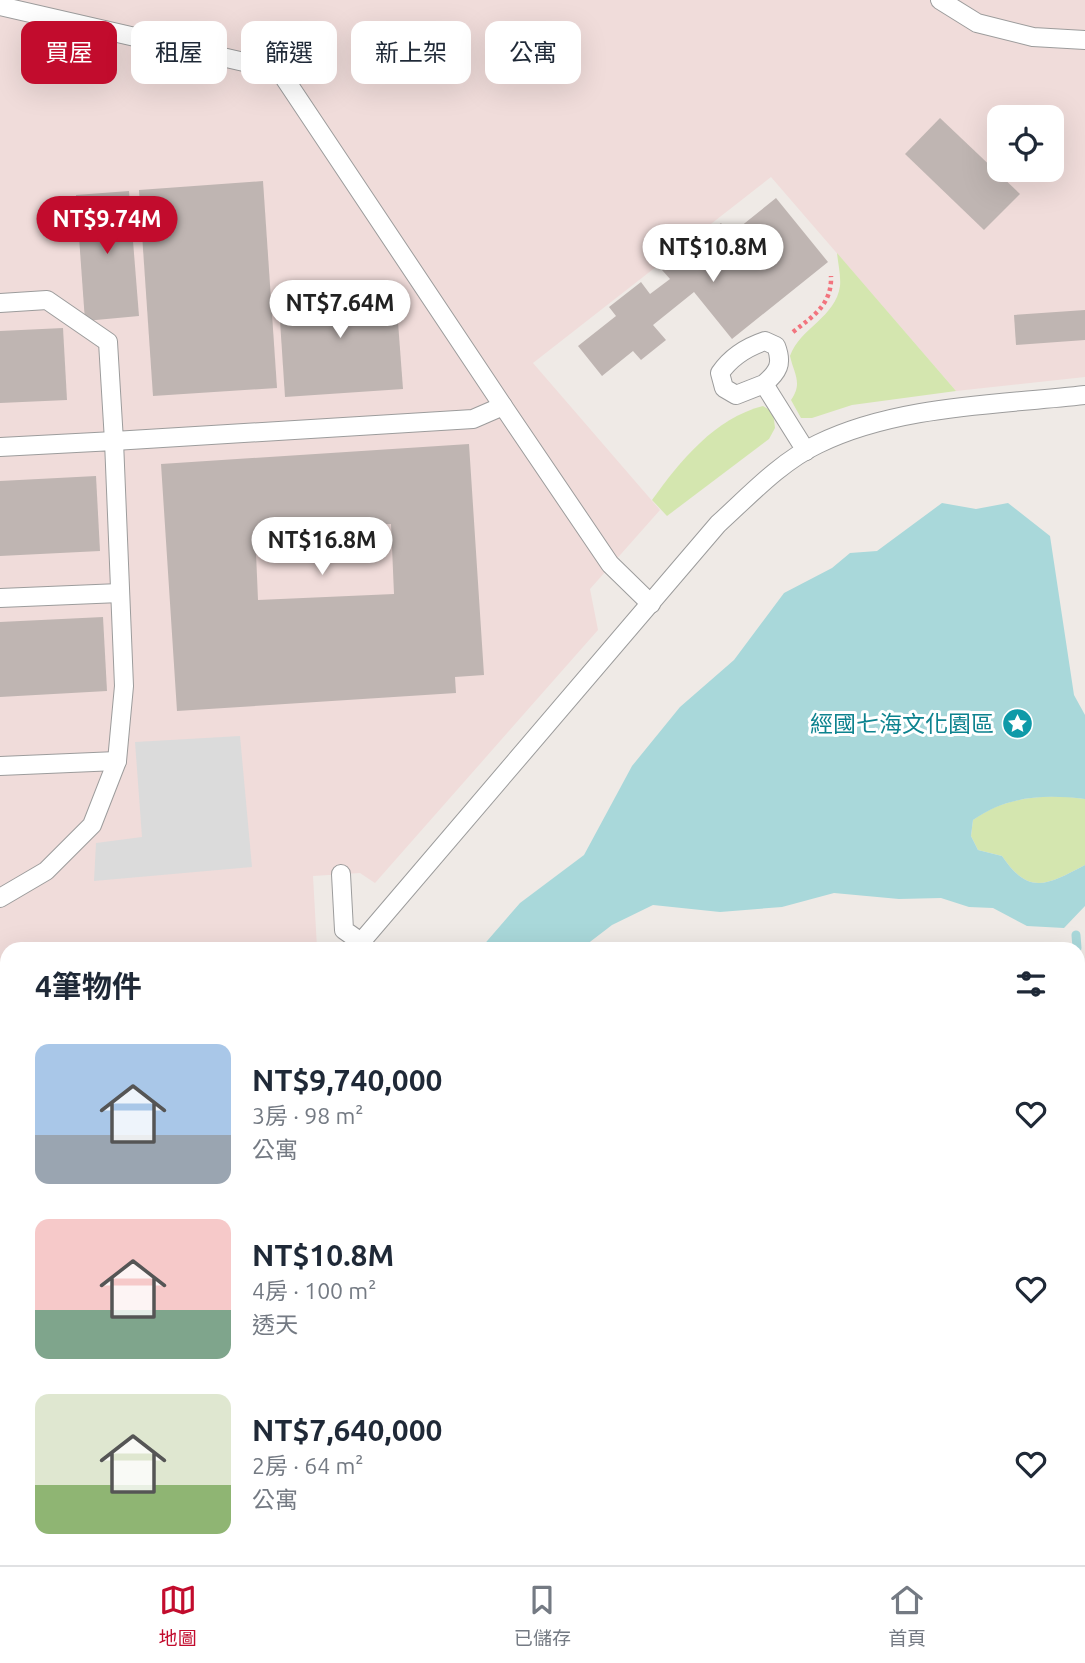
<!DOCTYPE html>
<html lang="zh-TW">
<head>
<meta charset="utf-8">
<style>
	body { margin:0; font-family:Ubuntu,"Noto Sans TC",sans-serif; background:#f2f2f3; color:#1f2937; height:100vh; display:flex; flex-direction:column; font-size:26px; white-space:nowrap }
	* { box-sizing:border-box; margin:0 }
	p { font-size:23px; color:#747a83 }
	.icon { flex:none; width:38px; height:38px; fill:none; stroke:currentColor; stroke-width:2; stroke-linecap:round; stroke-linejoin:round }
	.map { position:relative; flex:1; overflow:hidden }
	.sheet { position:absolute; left:0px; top:942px; width:1085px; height:625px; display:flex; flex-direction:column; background:#fff; border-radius:21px 21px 0 0; box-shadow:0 7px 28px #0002 }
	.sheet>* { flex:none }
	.top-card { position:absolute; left:21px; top:21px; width:700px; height:63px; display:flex; gap:14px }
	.fabs { position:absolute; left:987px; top:105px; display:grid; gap:14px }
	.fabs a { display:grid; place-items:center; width:77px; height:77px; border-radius:14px; background:#fff; box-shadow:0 7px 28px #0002; font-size:35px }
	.price { position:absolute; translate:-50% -60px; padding:0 16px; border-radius:24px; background:#fff; color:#222; font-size:23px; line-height:46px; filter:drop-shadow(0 2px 4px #0008) }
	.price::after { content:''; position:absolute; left:50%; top:42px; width:21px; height:16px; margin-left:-10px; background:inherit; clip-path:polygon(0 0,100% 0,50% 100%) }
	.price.on { background:#c20c2d; color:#fff }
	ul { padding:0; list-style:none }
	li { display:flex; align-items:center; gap:21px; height:175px; padding:0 35px }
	li span { display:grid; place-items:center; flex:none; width:196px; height:140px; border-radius:14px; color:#555 }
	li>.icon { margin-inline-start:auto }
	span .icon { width:84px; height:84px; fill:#fffc; stroke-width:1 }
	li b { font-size:30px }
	h2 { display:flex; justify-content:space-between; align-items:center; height:84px; padding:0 35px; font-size:30px }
	.tag { padding:0 24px; border-radius:14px; background:#fff; box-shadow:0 7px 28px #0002; font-size:24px; line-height:63px }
	.tag.on { background:#c20c2d; color:#fff }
	.tab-bar { display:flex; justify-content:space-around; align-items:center; height:98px; border-top:2px solid #e0e1e3; background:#fff; font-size:19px; color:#747a83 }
	.tab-bar a { display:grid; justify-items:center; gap:4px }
	.tab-bar .on { color:#c20c2d }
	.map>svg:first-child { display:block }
	.military { fill:#f0dcda; fill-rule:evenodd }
	.grass { fill:#d4e6af }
	.park { fill:#caf6c5 }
	.parking { fill:#dbdbdb }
	.water { fill:#a9d8da }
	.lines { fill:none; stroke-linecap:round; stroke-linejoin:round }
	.stream { stroke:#a9d8da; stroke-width:9 }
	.building { fill:#bfb5b2; fill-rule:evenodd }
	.service-casing { stroke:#9c9c9c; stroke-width:20 }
	.secondary-casing { stroke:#70690b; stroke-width:41 }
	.path { stroke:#f2747e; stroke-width:4.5; stroke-dasharray:3.5 3.5; stroke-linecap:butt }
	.service { stroke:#fff; stroke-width:18 }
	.secondary { stroke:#f6eebd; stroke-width:38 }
	.labels { text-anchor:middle; stroke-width:6; stroke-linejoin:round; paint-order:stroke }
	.culture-label { font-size:23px; fill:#0d838f; stroke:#fff; text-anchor:end }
</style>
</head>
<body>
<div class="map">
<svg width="1085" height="1565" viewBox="0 0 1085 1565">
	<rect width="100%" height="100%" fill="#efeae6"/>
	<path class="military" d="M 0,0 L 1085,0 L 1085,377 L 956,391 L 771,177 L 533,363 L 660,510 L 590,589 L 598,630 L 375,883 L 360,873 L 313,876 L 317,948 L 7,948 L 7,1071 L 0,1071 ZM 999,117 L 1052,117 L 1052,170 L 999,170 Z"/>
	<g class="grass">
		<path d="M 837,253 L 956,391 L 852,405 L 812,418 L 801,418 L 791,400 C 803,383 794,374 790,356 C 800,328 836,317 840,286 C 841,276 838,263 837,253 Z"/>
		<path d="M 763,406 L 773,412 L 775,428 L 769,439 L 667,516 L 652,500 C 680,461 715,418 763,406 Z"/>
		<path d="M 1061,796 L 1085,799 L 1085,865 C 1047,885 1029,896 1002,856 L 978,850 L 971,836 L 973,820 C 1000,800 1028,797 1061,796 Z"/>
	</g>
	<g class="park">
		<rect x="0" y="1214" width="7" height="111"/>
		<rect x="1078" y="1219" width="7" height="117"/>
	</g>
	<path class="parking" d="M 240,736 L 252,867 L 94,881 L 96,843 L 142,837 L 135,742 Z"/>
	<g class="water">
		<path d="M 942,503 L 976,509 L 1008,503 L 1050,536 L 1074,695 L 1085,715 L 1085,799 C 1044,794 1007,796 973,820 L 971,836 L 978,850 L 1002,856 C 1029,896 1047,885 1085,865 L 1085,906 L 1064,928 L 1027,926 L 993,908 L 969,907 L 941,898 L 899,899 L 834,893 L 782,907 L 720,912 L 653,905 L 612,925 L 582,948 L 481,948 L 520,903 L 584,855 L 632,766 L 680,707 L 734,660 L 784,593 L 832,568 L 850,553 L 877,551 Z"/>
		<path d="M 0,1302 L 7,1302 L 7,1559 L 1078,1559 L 1078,1310 L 1085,1310 L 1085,1565 L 0,1565 Z"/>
	</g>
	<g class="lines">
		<path class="stream" d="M 1076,935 L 1077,948"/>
	</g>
	<g class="building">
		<path d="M 940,118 L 1020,194 L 984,230 L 905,154 Z"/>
		<path d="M 263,181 L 277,388 L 153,396 L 139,190 Z"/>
		<path d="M 129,191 L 139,316 L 85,321 L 76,195 Z"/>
		<path d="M 776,198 L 828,262 L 732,339 L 694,292 L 653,325 L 666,340 L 641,360 L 633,351 L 602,376 L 578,346 L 616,316 L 609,307 L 641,282 L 650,294 L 670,279 L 662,270 L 721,223 L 730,235 Z"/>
		<path d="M 395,282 L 403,389 L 285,397 L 278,290 Z"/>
		<path d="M 1085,310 L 1085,340 L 1016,345 L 1014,315 Z"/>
		<path d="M 63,328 L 67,400 L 0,403 L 0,331 Z"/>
		<path d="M 469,444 L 484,675 L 455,677 L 456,693 L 177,711 L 161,464 ZM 391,524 L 394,594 L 258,600 L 255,529 Z"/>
		<path d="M 96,476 L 100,551 L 0,556 L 0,481 Z"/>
		<path d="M 103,617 L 107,691 L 0,697 L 0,622 Z"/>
	</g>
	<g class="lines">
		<defs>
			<g id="service">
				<path d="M 940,0 L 977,23 L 1033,37 L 1085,40"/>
				<path d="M 0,6 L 279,70 L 503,406"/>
				<path d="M 0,303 L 47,300 L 108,342 L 114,441 L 473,419 L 503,406 L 610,564 L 651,604"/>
				<path d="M 764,384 L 736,395 L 724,388 L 720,373 C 731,357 747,347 765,341 L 776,346 C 783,364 778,372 764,384 L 806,451"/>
				<path d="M 0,447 L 114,441 L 124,686 L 117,761 L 92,825 L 46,871 L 0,898"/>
				<path d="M 0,598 L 120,593"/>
				<path d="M 0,766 L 117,761"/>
				<path d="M 341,874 L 344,930 L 361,942"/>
				<path d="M 356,948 L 718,524 C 749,496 780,462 818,444 C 898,405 998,405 1085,395"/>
			</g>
			<g id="secondary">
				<path d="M 0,1099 L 7,1099"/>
				<path d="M 1078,1107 L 1085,1107"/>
				<path d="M 0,1151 L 7,1151"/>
				<path d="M 1078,1158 L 1085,1158"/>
			</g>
		</defs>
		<use href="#service" class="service-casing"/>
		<use href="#secondary" class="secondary-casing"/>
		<g class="path">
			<path d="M 793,332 C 813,316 832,305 831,276"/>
			<path d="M 0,1220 L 7,1220"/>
			<path d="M 1078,1227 L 1085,1227"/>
		</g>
		<use href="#service" class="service"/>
		<use href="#secondary" class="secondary"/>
	</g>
	<defs>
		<symbol id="sight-disc" viewBox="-11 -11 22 22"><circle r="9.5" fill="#0f9aa8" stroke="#fff"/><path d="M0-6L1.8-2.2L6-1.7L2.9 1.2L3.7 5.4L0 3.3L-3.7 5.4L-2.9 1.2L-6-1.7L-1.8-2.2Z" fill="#fff"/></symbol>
	</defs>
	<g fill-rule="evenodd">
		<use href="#sight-disc" x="1000" y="706" width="35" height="35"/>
	</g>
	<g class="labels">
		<g class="culture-label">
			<text x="994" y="732">經國七海文化園區</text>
		</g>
	</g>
</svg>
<div class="fabs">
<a><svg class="icon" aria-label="locate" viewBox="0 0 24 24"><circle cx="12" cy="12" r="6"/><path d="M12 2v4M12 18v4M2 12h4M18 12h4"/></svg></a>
</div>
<b class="price on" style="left:107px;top:256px">NT$9.74M</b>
<b class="price" style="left:713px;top:284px">NT$10.8M</b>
<b class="price" style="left:340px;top:340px">NT$7.64M</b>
<b class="price" style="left:322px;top:577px">NT$16.8M</b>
<div class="top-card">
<a class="tag on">買屋</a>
<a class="tag">租屋</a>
<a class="tag">篩選</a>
<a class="tag">新上架</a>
<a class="tag">公寓</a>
</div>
<section class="sheet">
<h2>4筆物件<svg class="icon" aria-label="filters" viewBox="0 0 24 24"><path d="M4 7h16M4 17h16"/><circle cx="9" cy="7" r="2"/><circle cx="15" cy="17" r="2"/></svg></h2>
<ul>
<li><span style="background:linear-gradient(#a9c7e8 65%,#9aa5b1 0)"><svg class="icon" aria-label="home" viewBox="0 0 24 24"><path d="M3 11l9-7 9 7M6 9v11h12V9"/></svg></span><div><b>NT$9,740,000</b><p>3房 · 98 m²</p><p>公寓</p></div><svg class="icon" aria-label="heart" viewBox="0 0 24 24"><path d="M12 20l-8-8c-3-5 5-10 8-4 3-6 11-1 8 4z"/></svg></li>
<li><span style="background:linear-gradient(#f6c9c9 65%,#7fa58c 0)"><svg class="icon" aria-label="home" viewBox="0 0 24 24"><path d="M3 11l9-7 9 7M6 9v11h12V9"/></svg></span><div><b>NT$10.8M</b><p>4房 · 100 m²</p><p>透天</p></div><svg class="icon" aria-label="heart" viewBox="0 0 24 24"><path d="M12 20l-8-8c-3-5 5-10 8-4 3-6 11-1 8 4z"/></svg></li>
<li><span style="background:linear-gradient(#dfe7d0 65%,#8fb573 0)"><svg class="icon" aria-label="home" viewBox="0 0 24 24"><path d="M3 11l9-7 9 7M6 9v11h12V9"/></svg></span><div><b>NT$7,640,000</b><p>2房 · 64 m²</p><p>公寓</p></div><svg class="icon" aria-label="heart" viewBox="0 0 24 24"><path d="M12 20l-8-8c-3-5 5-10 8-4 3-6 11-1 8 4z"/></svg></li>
</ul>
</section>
</div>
<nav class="tab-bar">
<a class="on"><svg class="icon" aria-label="map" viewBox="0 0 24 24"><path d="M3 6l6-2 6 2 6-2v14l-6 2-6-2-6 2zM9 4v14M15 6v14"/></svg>地圖</a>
<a><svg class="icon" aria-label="saved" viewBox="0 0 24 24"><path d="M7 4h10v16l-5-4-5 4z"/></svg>已儲存</a>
<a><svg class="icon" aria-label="home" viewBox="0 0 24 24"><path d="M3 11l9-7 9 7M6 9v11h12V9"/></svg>首頁</a>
</nav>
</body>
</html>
